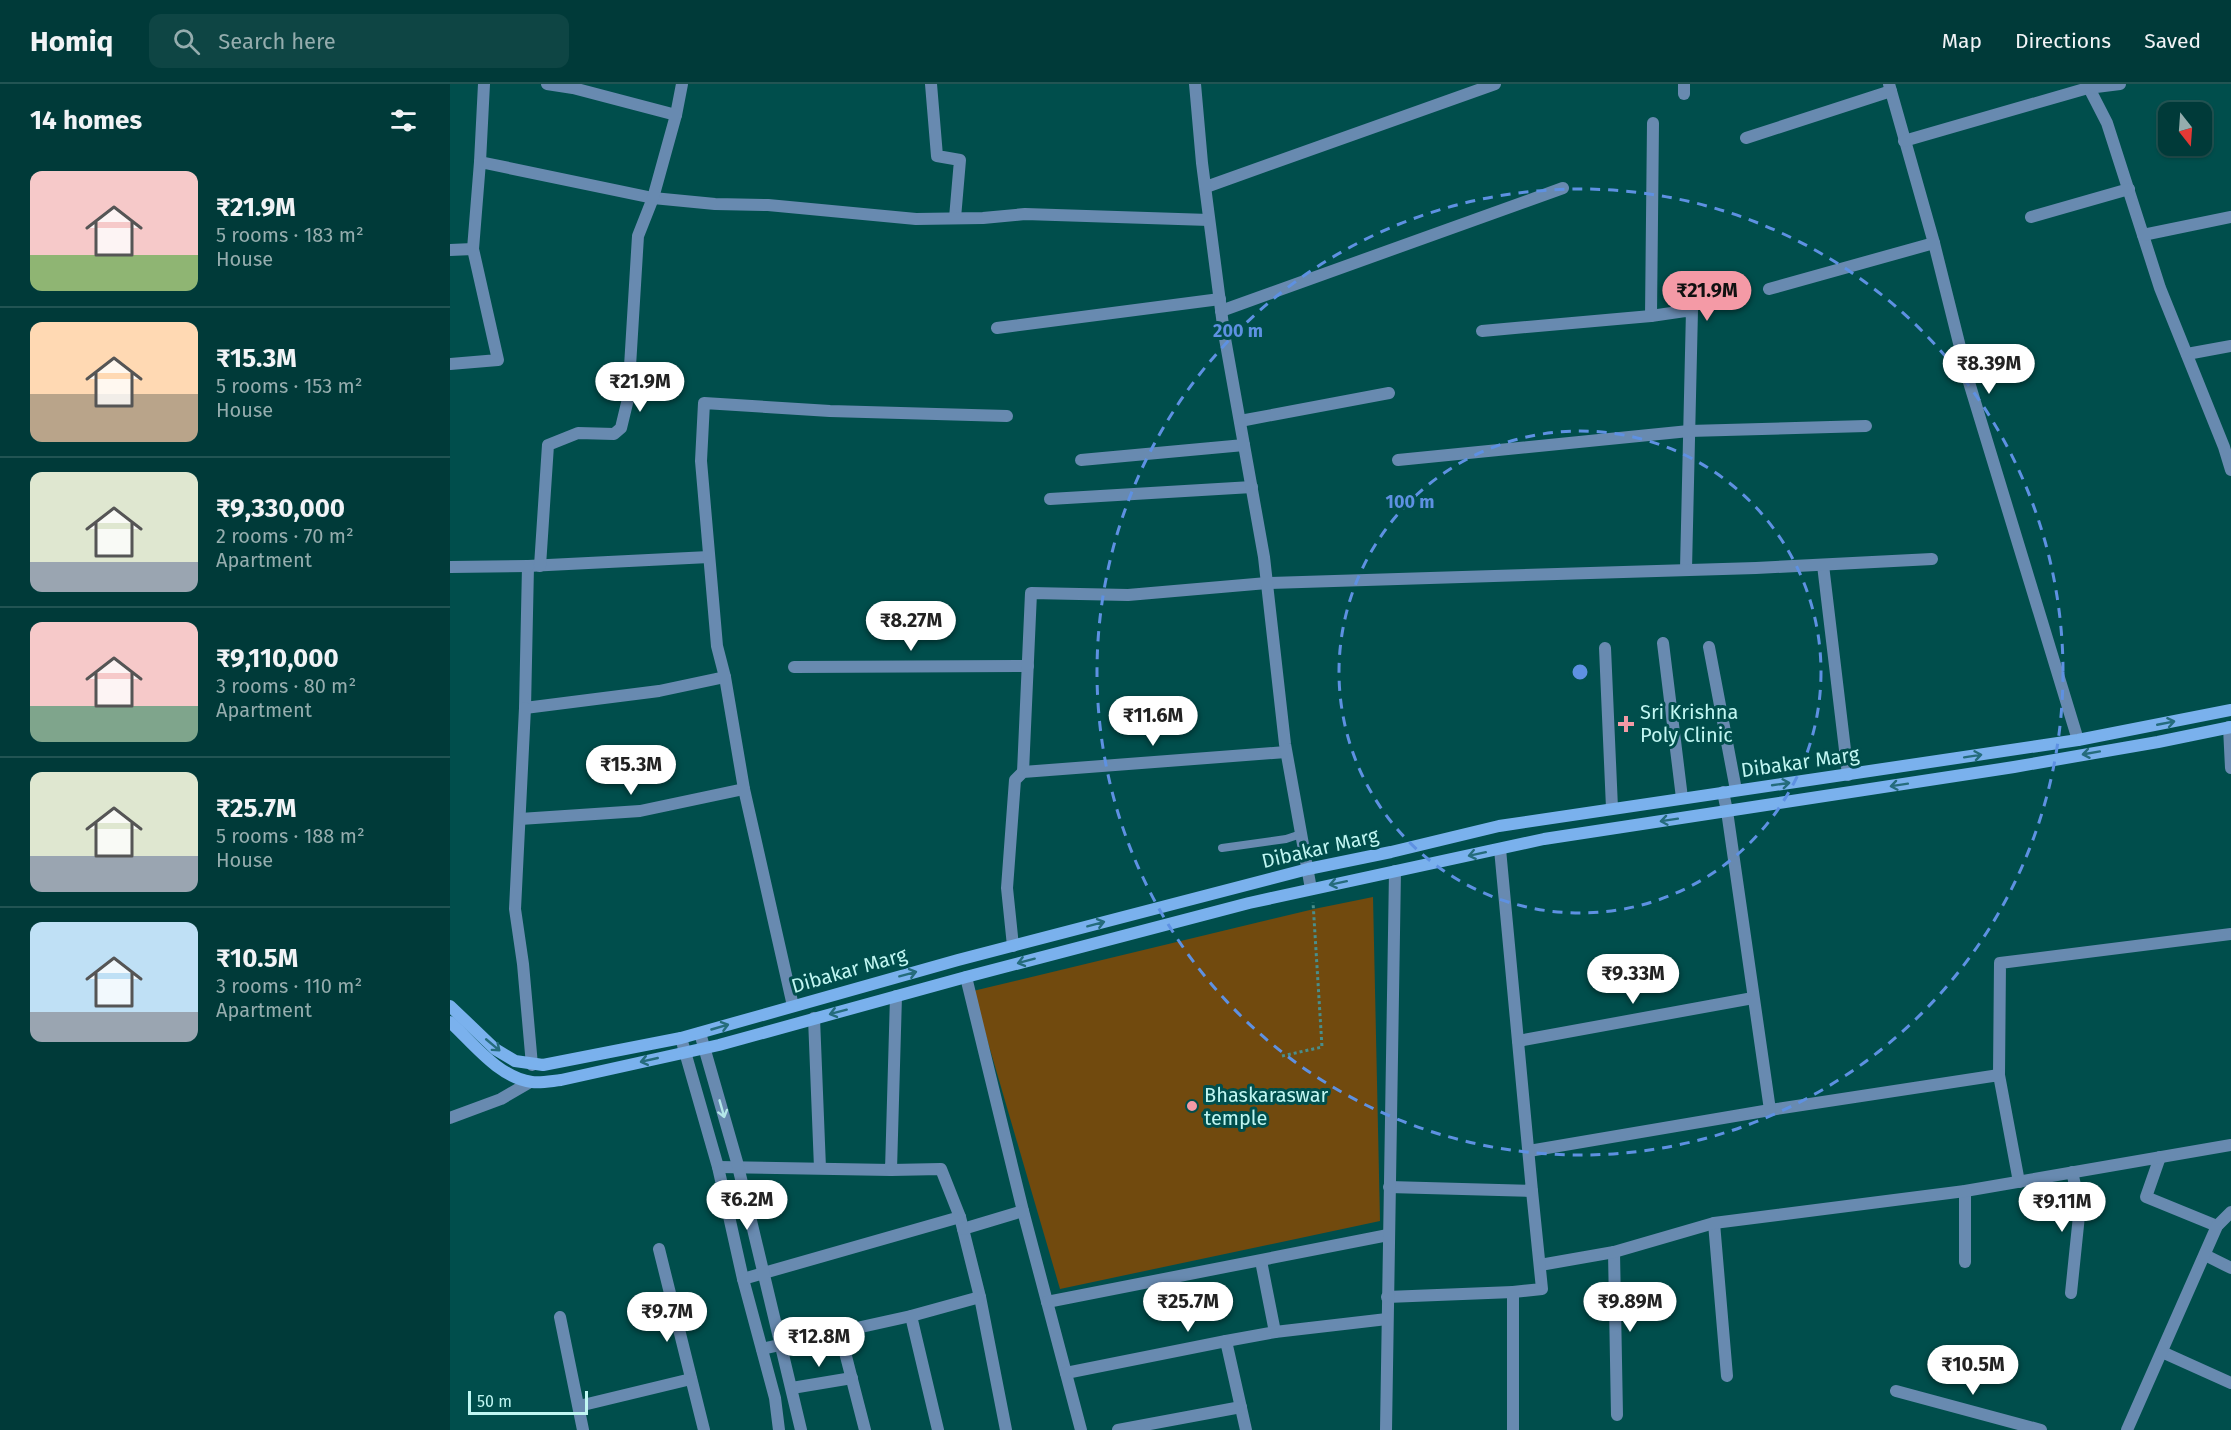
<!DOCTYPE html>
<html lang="en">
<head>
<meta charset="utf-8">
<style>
	body { margin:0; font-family:"Fira Sans",sans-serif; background:#0e4544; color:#f1f3f6; height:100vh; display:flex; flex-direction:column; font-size:22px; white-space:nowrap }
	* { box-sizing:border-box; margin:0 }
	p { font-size:20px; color:#95adae }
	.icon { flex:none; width:33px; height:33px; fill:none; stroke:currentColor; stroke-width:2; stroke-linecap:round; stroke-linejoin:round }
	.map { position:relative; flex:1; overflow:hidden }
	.sheet { display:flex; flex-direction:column; background:#003a39; width:450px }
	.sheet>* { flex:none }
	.needle { width:39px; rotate:163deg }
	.buttons { position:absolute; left:1708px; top:18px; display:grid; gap:12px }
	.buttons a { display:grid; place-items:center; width:54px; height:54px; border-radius:12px; background:#003a39; box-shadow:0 2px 4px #0004,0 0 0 2px #225453; font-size:30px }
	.scale { position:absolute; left:18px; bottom:15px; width:120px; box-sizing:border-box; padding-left:6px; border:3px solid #c0f6f2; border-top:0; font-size:16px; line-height:21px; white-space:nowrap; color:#c0f6f2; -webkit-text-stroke:4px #004e4c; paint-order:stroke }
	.price { position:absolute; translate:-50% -51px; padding:0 14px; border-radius:21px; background:#fff; color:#222; font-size:20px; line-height:39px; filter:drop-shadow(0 2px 3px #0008) }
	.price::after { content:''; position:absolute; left:50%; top:36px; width:18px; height:14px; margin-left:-9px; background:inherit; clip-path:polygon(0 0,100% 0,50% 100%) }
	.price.selected { background:#f49aa6; color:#111 }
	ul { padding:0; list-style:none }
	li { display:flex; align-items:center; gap:18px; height:150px; padding:0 30px }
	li+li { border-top:2px solid #225453 }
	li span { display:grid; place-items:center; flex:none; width:168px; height:120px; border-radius:12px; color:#555 }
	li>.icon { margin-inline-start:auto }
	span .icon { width:72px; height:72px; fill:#fffc; stroke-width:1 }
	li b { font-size:26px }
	h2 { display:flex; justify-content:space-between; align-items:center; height:72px; padding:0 30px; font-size:26px }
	header { display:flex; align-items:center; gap:36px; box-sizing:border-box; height:84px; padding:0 30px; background:#003a39; border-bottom:2px solid #225453 }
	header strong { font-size:28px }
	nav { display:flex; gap:33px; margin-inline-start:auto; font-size:21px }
	.search { width:420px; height:54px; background:#0e4544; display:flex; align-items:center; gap:15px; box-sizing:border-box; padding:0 21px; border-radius:12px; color:#95adae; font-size:22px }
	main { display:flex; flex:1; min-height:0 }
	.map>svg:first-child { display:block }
	.green { fill:#714a0e }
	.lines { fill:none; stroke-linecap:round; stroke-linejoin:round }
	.path { stroke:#498e8b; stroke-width:3; stroke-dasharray:3 3; stroke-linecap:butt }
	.service { stroke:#688ab0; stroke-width:8 }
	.minor { stroke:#688ab0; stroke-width:12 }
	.tertiary { stroke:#688ab0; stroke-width:12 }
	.secondary { stroke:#7ab1ed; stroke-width:12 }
	.oneway { stroke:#256c7c }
	.oneway2 { stroke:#b3e6e8 }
	.ring { fill:none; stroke:#5e91e2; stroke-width:3; stroke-dasharray:10 8 }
	.poi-dot { fill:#f49aa6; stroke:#004e4c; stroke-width:2 }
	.labels { text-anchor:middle; stroke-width:6; stroke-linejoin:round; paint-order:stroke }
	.poi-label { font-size:20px; fill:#c0f6f2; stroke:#004e4c; text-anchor:start }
	.street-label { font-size:20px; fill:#c0f6f2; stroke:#004e4c }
	.centre { fill:#5e91e2; stroke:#004e4c; stroke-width:3 }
	.ring-label { font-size:18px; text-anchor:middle; font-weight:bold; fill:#5e91e2; stroke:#004e4c; stroke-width:6; stroke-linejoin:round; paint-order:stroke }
</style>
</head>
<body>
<header>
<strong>Homiq</strong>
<div class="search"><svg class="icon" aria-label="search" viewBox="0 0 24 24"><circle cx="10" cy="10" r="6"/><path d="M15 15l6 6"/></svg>Search here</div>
<nav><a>Map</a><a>Directions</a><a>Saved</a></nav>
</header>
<main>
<section class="sheet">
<h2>14 homes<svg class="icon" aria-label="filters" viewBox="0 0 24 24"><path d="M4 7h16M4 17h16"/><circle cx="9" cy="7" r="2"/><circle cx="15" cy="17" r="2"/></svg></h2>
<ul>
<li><span style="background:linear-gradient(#f6c9c9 70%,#8fb573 0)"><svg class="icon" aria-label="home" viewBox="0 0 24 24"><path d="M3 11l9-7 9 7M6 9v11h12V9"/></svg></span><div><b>₹21.9M</b><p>5 rooms · 183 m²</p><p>House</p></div></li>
<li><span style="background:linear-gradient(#ffd9b3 60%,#b9a48a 0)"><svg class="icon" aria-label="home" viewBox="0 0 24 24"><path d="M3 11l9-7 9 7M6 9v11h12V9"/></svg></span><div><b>₹15.3M</b><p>5 rooms · 153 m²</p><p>House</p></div></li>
<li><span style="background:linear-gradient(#dfe7d0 75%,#9aa5b1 0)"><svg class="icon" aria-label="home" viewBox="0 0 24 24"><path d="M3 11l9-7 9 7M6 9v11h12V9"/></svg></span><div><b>₹9,330,000</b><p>2 rooms · 70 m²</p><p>Apartment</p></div></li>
<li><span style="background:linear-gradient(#f6c9c9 70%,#7fa58c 0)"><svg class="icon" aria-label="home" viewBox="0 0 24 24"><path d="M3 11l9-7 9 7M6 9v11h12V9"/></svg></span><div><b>₹9,110,000</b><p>3 rooms · 80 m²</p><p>Apartment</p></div></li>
<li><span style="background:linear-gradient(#dfe7d0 70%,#9aa5b1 0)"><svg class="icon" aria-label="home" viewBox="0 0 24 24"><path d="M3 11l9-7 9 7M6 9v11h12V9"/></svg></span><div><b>₹25.7M</b><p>5 rooms · 188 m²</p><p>House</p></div></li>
<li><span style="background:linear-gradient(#bfe0f5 75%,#9aa5b1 0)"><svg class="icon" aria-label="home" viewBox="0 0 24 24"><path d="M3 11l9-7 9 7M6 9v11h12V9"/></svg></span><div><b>₹10.5M</b><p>3 rooms · 110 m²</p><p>Apartment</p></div></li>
</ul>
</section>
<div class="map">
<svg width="1781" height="1346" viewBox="0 0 1781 1346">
	<rect width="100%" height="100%" fill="#004e4c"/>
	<path class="green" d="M 923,813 L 930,1137 L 610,1205 L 523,907 L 864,825 Z"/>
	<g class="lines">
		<path class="path" d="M 832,972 L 872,963 L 863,818"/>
		<path class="service" d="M 772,764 L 836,755 L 851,750"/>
		<g class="minor">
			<path d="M 481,0 L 487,72 L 510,76 L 505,134"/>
			<path d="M 1234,0 L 1234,10"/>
			<path d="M 1439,0 L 1484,159"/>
			<path d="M 1637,0 L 1657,39 L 1710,204 L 1774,363 L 1781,386"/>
			<path d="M 226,31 L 232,0"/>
			<path d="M 1296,54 L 1441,7"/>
			<path d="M 1454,57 L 1638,4 L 1670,0"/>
			<path d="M 30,78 L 34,0"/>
			<path d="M 756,103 L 1045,0"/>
			<path d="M 1581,133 L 1679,105"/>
			<path d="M 1693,151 L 1781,133"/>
			<path d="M 0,166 L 23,165"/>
			<path d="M 1319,205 L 1484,159 L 1518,295 L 1628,656"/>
			<path d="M 771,227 L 1113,104"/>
			<path d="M 1201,232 L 1203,39"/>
			<path d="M 547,244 L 770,215"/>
			<path d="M 1032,247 L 1201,232 L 1242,226 L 1236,485"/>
			<path d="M 1737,270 L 1781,262"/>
			<path d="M 0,280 L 48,276 L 23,165 L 30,78 L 203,114 L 265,120 L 318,121 L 466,135 L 533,134 L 575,130 L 759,136"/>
			<path d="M 790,337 L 939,309"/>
			<path d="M 631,376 L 794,361"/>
			<path d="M 948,376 L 1239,347 L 1416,342"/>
			<path d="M 600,415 L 802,403"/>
			<path d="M 259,473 L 78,482 L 75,624 L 209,607 L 275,593"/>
			<path d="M 1373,481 L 1398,691"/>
			<path d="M 90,482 L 98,361 L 128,349 L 164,350 L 171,344 L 178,315 L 188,152 L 203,114 L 226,31 L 123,4 L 97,0"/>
			<path d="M 0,483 L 78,482"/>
			<path d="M 1213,559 L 1232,714"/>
			<path d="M 1259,563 L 1286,706"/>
			<path d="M 1155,564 L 1162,724"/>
			<path d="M 344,583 L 578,582"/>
			<path d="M 75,624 L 65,825 L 73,880 L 82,981"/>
			<path d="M 1779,643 L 1781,684"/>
			<path d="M 573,688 L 581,509 L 678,511 L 817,499 L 1306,484 L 1482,475"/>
			<path d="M 70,735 L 190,727 L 294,705"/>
			<path d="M 563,862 L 557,804 L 565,696 L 573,688 L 836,668"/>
			<path d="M 516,893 L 573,1127 L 631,1346"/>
			<path d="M 343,922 L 294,705 L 275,593 L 267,562 L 251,377 L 254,319 L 380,327 L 557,332"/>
			<path d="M 364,934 L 370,1084"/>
			<path d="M 1068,957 L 1303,914"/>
			<path d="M 1549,991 L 1550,879 L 1781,850"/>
			<path d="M 1320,1026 L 1549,991 L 1569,1098"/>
			<path d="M 0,1034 L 51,1015 L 80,998"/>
			<path d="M 1079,1067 L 1320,1026 L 1277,727 L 1273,708"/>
			<path d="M 1710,1073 L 1696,1113 L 1767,1142"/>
			<path d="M 268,1083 L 441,1086 L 446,912"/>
			<path d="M 939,1103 L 1082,1107 L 1050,765"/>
			<path d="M 510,1133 L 530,1213 L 556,1346"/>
			<path d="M 1264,1139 L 1277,1292"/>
			<path d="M 513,1145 L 573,1127"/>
			<path d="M 209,1165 L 254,1346"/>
			<path d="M 1164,1168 L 1167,1331"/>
			<path d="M 1755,1171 L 1781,1184"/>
			<path d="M 811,1177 L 825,1248"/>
			<path d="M 1515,1178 L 1515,1107"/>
			<path d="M 1090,1181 L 1164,1168 L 1264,1139 L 1515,1107 L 1781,1061"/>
			<path d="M 293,1195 L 510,1133 L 491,1085 L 441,1086"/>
			<path d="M 1063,1208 L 1092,1205 L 1082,1107"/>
			<path d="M 1621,1209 L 1630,1122 L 1622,1088"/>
			<path d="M 937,1213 L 1063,1208 L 1063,1346"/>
			<path d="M 597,1218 L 938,1151"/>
			<path d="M 461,1232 L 488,1346"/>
			<path d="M 110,1233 L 133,1346"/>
			<path d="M 390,1249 L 415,1346"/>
			<path d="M 776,1257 L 825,1248 L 937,1235"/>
			<path d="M 312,1265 L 461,1232 L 530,1213"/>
			<path d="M 1712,1268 L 1781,1299"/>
			<path d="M 616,1289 L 776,1257 L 796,1346"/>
			<path d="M 342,1304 L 402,1294"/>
			<path d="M 1446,1307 L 1591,1346"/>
			<path d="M 129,1322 L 241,1295"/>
			<path d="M 668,1346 L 791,1323"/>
			<path d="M 1677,1346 L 1767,1142 L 1781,1128"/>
		</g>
		<g class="tertiary">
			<path d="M 745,0 L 752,79 L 774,249 L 814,473 L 835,660 L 861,805"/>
			<path d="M 250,949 L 287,1078 L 351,1346"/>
			<path d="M 231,954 L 268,1083 L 293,1195 L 325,1314 L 329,1346"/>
			<path d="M 936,1346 L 945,787"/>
		</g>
		<g class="secondary">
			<path d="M 0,922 L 45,965 L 65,977 L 93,981 L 231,954 L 508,876 L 858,785 L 941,768 L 1049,742 L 1628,656 L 1781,626"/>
			<path d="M 0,938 C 23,959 49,994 82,998 C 92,999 101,997 111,996 L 269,961 L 516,893 L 799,819 L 1094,755 L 1564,683 L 1708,658 L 1781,643"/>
		</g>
	</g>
	<defs><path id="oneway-shaft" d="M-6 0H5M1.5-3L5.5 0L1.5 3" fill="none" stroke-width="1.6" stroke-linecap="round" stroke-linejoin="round" transform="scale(1.5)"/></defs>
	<g class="oneway">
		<use href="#oneway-shaft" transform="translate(1716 639) rotate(-11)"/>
		<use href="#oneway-shaft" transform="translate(1641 669) rotate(170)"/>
		<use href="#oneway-shaft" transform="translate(1523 672) rotate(-9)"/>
		<use href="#oneway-shaft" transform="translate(1331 700) rotate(-8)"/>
		<use href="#oneway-shaft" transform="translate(1449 701) rotate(171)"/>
		<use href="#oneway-shaft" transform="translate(1219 736) rotate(171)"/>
		<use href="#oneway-shaft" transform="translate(1027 770) rotate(168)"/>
		<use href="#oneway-shaft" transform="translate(888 799) rotate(168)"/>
		<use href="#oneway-shaft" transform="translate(646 840) rotate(-15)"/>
		<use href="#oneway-shaft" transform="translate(576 877) rotate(165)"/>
		<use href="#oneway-shaft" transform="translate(458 890) rotate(-15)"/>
		<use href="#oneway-shaft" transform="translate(388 928) rotate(165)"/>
		<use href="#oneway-shaft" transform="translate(270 943) rotate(-16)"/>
		<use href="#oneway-shaft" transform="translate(43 961) rotate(40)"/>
		<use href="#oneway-shaft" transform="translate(199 976) rotate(167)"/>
	</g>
	<use class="oneway2" href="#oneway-shaft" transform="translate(272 1025) rotate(74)"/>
	<g class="ring">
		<circle cx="1130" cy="588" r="241"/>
		<circle cx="1130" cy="588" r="483"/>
	</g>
	<g class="poi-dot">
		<path d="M1173 631h6v6h6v6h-6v6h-6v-6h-6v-6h6z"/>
		<circle cx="742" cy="1022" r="6"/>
	</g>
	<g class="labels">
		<g class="poi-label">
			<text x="1190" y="635">Sri Krishna<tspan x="1190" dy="23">Poly Clinic</tspan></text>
			<text x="754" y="1018">Bhaskaraswar<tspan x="754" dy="23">temple</tspan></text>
		</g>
		<g class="street-label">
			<text transform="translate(1350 678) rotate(-8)" y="7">Dibakar Marg</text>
			<text transform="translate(870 764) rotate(-13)" y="7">Dibakar Marg</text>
			<text transform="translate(399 886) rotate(-16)" y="7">Dibakar Marg</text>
		</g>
	</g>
	<circle cx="1130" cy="588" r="9" class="centre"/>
	<g class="ring-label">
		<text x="788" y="253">200 m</text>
		<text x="960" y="424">100 m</text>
	</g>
</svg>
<div class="buttons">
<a><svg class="needle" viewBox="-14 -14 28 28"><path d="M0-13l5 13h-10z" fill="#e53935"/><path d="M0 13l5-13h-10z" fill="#95adae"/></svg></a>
</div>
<div class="scale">50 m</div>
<b class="price selected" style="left:1257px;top:238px">₹21.9M</b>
<b class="price" style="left:1539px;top:311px">₹8.39M</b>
<b class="price" style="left:190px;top:329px">₹21.9M</b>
<b class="price" style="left:461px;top:568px">₹8.27M</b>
<b class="price" style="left:703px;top:663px">₹11.6M</b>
<b class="price" style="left:181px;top:712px">₹15.3M</b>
<b class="price" style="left:1183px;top:921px">₹9.33M</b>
<b class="price" style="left:297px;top:1147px">₹6.2M</b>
<b class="price" style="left:1612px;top:1149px">₹9.11M</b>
<b class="price" style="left:738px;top:1249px">₹25.7M</b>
<b class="price" style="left:1180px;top:1249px">₹9.89M</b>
<b class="price" style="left:217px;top:1259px">₹9.7M</b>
<b class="price" style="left:369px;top:1284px">₹12.8M</b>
<b class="price" style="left:1523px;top:1312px">₹10.5M</b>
</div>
</main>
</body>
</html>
